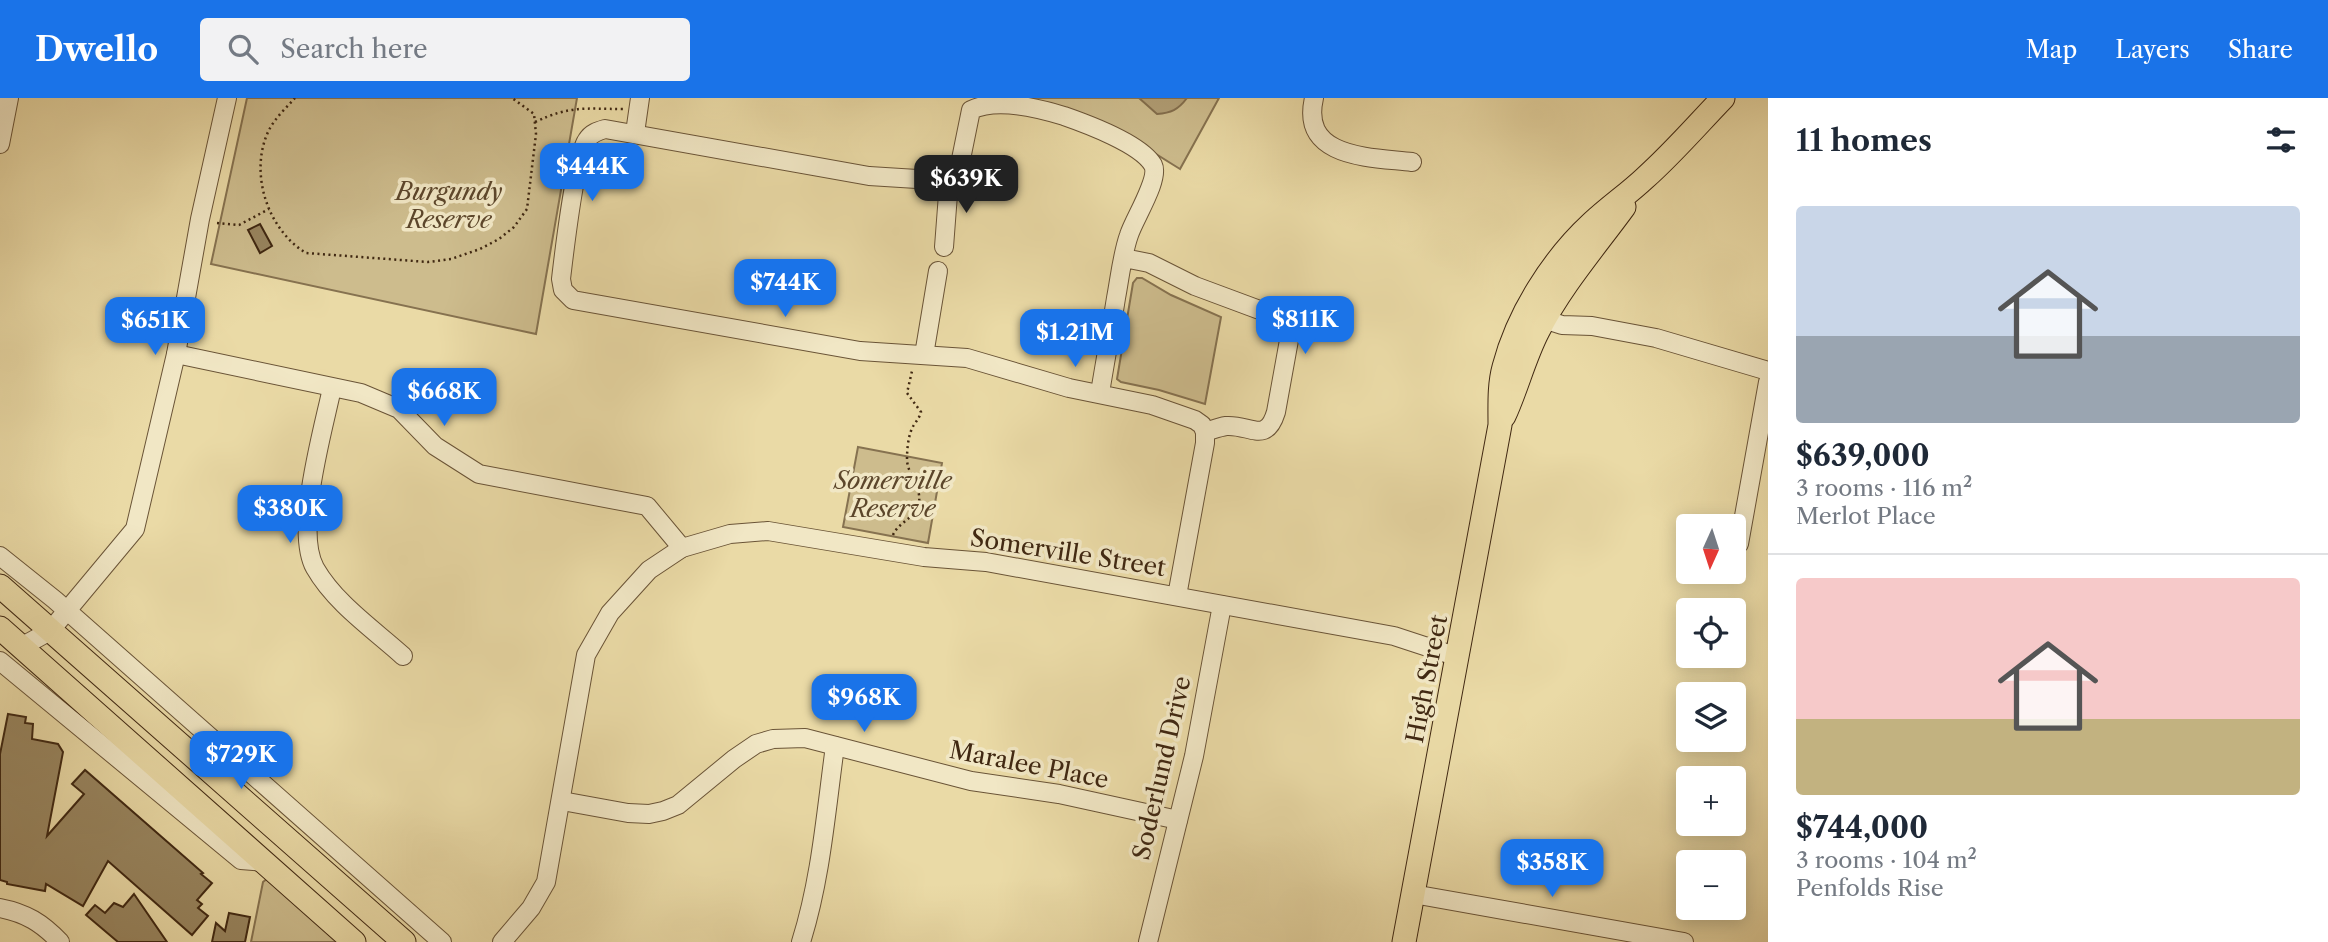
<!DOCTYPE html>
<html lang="en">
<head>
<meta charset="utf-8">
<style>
	body { margin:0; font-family:"Libre Caslon Text",serif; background:#f2f2f3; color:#1f2937; height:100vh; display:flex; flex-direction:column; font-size:26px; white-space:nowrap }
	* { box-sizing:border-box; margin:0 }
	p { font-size:23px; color:#747a83 }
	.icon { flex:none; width:38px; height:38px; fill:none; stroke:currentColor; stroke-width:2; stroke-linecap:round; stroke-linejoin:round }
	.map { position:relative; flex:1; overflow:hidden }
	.panel { display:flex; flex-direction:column; background:#fff; width:560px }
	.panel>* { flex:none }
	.needle { width:46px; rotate:183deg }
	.buttons { position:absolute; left:1676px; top:416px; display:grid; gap:14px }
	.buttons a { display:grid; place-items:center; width:70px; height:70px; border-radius:7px; background:#fff; box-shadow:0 4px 18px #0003; font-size:35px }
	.price { position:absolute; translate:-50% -60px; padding:0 16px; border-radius:14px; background:#1a73e8; color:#fff; font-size:23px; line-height:46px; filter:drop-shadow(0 2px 4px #0008) }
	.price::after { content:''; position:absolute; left:50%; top:42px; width:21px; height:16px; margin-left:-10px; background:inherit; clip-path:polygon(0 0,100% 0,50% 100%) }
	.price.active { background:#222; color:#fff }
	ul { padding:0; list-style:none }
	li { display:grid; align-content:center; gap:14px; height:371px; padding:0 28px }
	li+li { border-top:2px solid #e0e1e3 }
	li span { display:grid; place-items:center; height:217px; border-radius:7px; color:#555 }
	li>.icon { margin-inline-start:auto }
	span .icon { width:126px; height:126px; fill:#fffc; stroke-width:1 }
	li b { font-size:30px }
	h2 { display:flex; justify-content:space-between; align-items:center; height:84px; padding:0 28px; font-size:30px }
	header { display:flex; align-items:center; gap:42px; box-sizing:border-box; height:98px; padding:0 35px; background:#1a73e8; color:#fff }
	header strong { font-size:33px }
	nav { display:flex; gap:38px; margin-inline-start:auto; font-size:24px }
	.search { width:490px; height:63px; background:#f2f2f3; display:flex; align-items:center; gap:18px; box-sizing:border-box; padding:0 24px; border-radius:7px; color:#747a83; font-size:26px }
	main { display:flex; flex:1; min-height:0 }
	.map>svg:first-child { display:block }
	.green { fill:#cdbc8d; stroke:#867250; stroke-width:2 }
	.water { fill:#b09d74; stroke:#836e4d; stroke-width:2 }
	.building { fill:#98855f; stroke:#402812; stroke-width:2 }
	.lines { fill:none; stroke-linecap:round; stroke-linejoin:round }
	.minor-casing { stroke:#6a5437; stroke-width:20 }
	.major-casing { stroke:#402812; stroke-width:25 }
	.path { stroke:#402812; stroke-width:2.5; stroke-dasharray:2 3.5; stroke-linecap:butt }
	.minor { stroke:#f1e7c5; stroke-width:18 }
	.major { stroke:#eadaa6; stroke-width:23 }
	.labels { text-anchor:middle; stroke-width:7; stroke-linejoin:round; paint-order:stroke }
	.park-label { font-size:24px; font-style:italic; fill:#5c462b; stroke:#f1e7c5 }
	.street-label { font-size:24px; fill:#402812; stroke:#f1e7c5 }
</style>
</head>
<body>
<header>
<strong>Dwello</strong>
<div class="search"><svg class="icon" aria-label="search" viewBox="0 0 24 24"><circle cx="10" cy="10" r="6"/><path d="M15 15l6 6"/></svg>Search here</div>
<nav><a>Map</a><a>Layers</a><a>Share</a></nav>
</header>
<main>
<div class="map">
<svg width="1768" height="844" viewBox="0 0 1768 844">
	<rect width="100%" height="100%" fill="#eadaa6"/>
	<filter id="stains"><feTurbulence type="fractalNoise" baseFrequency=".00286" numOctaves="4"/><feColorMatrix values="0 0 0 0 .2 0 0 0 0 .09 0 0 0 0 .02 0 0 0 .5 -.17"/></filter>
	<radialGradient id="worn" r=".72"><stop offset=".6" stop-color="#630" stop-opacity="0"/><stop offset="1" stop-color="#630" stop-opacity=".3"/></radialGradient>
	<g class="green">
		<path d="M 247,0 L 577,0 L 536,236 L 211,166 Z"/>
		<path d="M 1026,0 L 1219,0 L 1180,71 C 1130,40 1084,10 1026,0 Z"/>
		<path d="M 1137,180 L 1142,180 L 1171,197 L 1221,219 L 1205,306 L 1159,292 L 1121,284 L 1117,281 L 1133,185 Z"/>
		<path d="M 858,349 L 942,365 L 928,445 L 843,429 Z"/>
		<path d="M 275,774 L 356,844 L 251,844 L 263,784 Z"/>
	</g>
	<path class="water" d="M 1139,0 L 1187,0 C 1178,12 1171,15 1157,16 Z"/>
	<g class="building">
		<path d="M 260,126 L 272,148 L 260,155 L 248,132 Z"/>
		<path d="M 8,616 L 26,619 L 25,625 L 33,626 L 32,641 L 58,646 L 63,654 L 47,738 L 84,696 L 72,686 L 85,672 L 203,775 L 201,776 L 212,785 L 197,802 L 202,806 L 198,810 L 208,818 L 192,837 L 108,763 L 83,808 L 46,786 L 45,793 L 7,786 L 7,784 L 0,782 L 0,656 Z"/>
		<path d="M 134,796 L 167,844 L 118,844 L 86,817 L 95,807 L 105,815 L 114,805 L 123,809 Z"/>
		<path d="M 229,815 L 250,819 L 245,844 L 212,844 L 216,825 L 225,833 Z"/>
	</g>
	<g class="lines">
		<defs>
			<g id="minor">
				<path d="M 1314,0 C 1300,61 1371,59 1412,64"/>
				<path d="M 635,35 L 640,0"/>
				<path d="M 0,46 L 9,0"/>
				<path d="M 944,149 L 949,83"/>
				<path d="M 1534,218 L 1562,227 L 1592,228 L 1656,240 L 1768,273"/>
				<path d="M 176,256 L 361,295 L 399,311 L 435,348 L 479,376 L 647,408 L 682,450"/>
				<path d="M 924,257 L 938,173"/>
				<path d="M 332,290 C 323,333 294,432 315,470 C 335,505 373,531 403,558"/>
				<path d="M 1100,295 C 1105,264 1111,232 1116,200 C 1120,179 1122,157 1129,137 C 1134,121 1160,81 1153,67 C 1141,46 1087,26 1064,18 C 1038,10 996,0 971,12 L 959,71 L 955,78 L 949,83 L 869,78 L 605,31 C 598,33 591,35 587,42 C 575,58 564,156 561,181 L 563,192 L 573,202 L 860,253 L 967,260 L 1069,290 L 1152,307 L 1195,322 L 1202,327 L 1205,334 C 1212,332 1219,329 1226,328 C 1250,326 1266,347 1276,314 L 1291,231 L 1289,223 L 1195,188 L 1149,165 L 1124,160"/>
				<path d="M 1739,446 L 1768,284"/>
				<path d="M 0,458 L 55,502 L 442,844"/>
				<path d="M 1177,498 L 1205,345 L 1205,334"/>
				<path d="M 21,549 L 50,533 L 135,431 L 176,256 L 200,121 L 227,0"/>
				<path d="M 0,563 L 241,762 L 264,764"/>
				<path d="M 562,703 L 628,715 L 649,716 L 663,713 L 678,707 L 734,661 L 756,646 L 773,641 L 805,640 L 971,683 L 1059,696 L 1178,722"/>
				<path d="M 1413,796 L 1684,844"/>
				<path d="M 0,810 C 26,815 42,825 60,844"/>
				<path d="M 502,844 L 531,810 L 546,784 L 586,557 L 610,515 L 649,472 L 682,450 L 730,436 L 768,433 L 924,459 L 986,464 L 1394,538 L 1458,559"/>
				<path d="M 801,844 C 821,781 826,713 835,648"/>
				<path d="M 1148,844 L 1194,658 L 1222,507"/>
			</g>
			<g id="major">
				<path d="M 1504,318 C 1517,290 1524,260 1538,233 C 1561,188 1594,150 1624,109"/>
				<path d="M 0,488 L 404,844"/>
				<path d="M 0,530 L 354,844"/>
				<path d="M 1404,844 L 1500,327 C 1500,307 1499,287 1504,269 C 1518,216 1552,162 1592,125 C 1609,109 1628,96 1645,80 C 1673,55 1697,27 1723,0"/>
			</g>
		</defs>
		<use href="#minor" class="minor-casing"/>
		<use href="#major" class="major-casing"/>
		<g class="path">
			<path d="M 295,0 C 286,10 274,21 268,34 C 249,76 268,132 306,155 L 428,164 L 451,161 L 480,151 L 499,141 L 514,129 L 527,111 L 536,36 L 534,16 L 512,0"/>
			<path d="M 535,24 C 571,7 585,11 623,11"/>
			<path d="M 217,125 L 239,127 L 269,111"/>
			<path d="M 893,437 C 898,425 913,421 918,408 C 924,391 907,377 907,361 C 907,352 908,341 911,333 C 913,326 919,322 921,314 L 907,295 L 912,273"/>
		</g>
		<use href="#minor" class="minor"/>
		<use href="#major" class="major"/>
	</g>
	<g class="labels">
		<g class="park-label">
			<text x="449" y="102">Burgundy<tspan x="449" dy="28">Reserve</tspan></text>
			<text x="893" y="391">Somerville<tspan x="893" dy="28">Reserve</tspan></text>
		</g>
		<g class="street-label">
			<text transform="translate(1068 455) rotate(9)" y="8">Somerville Street</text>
			<text transform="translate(1427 581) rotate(-79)" y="8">High Street</text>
			<text transform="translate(1029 667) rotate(11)" y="8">Maralee Place</text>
			<text transform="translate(1162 670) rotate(-77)" y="8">Soderlund Drive</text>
		</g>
	</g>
	<rect width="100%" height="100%" filter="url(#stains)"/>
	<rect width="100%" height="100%" fill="url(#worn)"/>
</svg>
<div class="buttons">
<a><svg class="needle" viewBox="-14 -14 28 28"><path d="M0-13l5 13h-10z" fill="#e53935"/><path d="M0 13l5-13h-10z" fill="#747a83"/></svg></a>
<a><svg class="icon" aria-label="locate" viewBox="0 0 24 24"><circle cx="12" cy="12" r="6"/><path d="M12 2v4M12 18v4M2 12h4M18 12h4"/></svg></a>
<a><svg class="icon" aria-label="layers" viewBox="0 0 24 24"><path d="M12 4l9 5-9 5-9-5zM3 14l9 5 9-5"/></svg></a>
<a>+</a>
<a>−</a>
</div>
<b class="price" style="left:592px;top:105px">$444K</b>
<b class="price active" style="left:966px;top:117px">$639K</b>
<b class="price" style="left:785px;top:221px">$744K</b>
<b class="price" style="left:1305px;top:258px">$811K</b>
<b class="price" style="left:155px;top:259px">$651K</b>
<b class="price" style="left:1075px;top:271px">$1.21M</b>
<b class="price" style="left:444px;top:330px">$668K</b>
<b class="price" style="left:290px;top:447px">$380K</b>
<b class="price" style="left:864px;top:636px">$968K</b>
<b class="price" style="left:241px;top:693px">$729K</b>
<b class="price" style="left:1552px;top:801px">$358K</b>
</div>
<section class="panel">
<h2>11 homes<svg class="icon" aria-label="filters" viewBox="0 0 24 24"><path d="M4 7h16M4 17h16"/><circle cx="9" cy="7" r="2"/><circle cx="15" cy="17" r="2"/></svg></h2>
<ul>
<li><span style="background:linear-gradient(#c9d6e8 60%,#9aa5b1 0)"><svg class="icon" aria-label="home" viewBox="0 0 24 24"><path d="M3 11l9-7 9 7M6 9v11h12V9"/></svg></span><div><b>$639,000</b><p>3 rooms · 116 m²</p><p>Merlot Place</p></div></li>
<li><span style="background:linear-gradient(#f6c9c9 65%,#c2b280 0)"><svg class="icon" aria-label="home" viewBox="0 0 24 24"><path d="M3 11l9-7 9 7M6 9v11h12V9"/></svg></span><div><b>$744,000</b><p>3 rooms · 104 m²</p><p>Penfolds Rise</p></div></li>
</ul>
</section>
</main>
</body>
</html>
